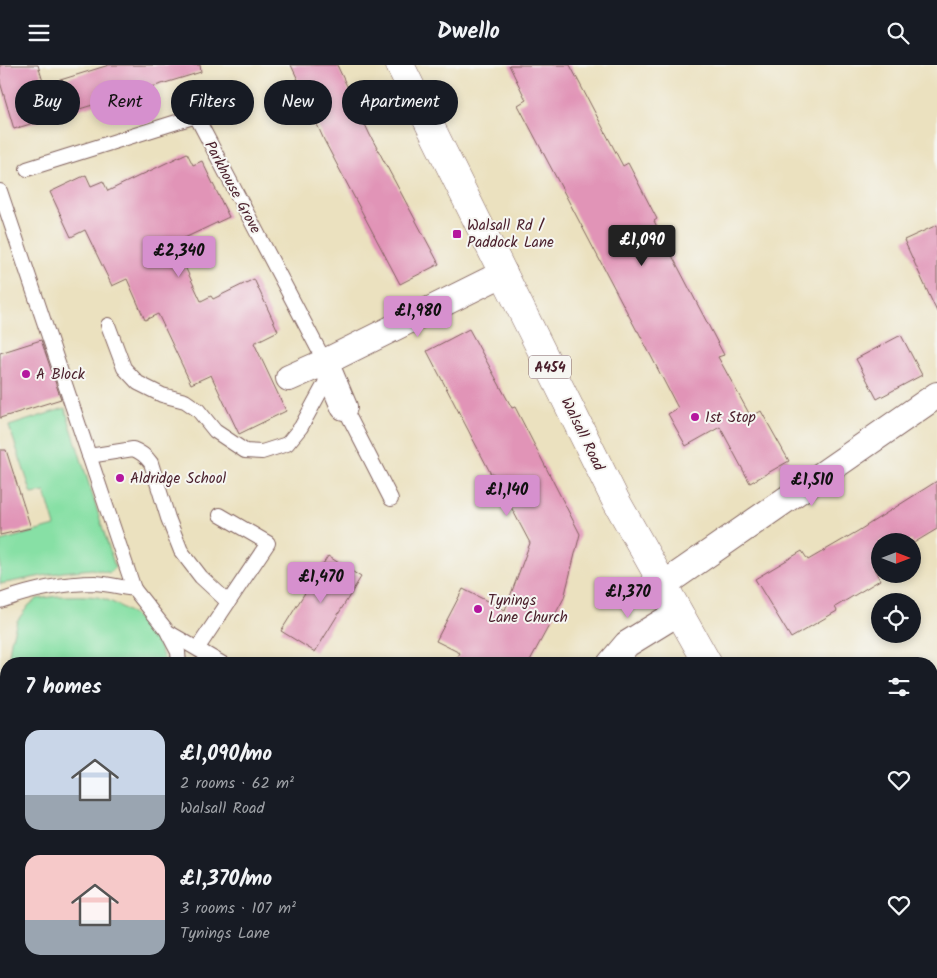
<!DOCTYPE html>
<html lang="en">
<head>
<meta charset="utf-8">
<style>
	body { margin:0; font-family:Kalam,sans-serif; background:#20242c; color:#f1f3f6; height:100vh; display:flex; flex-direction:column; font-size:19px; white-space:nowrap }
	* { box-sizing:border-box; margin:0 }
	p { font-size:16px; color:#9ea1a6 }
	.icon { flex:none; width:28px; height:28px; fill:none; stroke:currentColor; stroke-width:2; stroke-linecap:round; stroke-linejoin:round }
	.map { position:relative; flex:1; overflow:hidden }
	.panel { position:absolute; left:0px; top:592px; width:938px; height:321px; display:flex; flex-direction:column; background:#171b24; border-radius:20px 20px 0 0; box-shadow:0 2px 8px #0003 }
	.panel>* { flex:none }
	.top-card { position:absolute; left:15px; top:15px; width:500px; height:45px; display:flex; gap:10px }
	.needle { width:32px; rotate:90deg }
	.controls { position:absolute; left:871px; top:468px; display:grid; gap:10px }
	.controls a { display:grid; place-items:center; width:50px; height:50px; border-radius:50%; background:#171b24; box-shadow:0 2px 8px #0003; font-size:25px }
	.price { position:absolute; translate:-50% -42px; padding:0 11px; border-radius:5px; background:#d690ce; color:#111; font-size:16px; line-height:32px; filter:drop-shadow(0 1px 2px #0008) }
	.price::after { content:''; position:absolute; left:50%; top:30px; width:15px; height:11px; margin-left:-8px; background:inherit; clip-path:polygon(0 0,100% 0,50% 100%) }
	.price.selected { background:#222; color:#fff }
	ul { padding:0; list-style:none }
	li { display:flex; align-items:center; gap:15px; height:125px; padding:0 25px }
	li span { display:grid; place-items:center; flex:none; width:140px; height:100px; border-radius:15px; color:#555 }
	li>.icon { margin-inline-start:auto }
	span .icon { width:60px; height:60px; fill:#fffc; stroke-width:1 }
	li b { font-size:21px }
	h2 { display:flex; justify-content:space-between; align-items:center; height:60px; padding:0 25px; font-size:21px }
	.tag { padding:0 18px; border-radius:22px; background:#171b24; box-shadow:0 2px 8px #0003; font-size:18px; line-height:45px }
	.tag.selected { background:#d690ce; color:#111 }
	header { display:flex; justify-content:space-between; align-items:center; height:65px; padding:0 25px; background:#171b24; font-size:22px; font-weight:700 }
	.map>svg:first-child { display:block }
	.green { fill:#87e0a5; stroke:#688068 }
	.building { fill:#e194b7 }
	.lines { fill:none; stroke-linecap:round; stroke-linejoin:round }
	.service-casing { stroke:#82635f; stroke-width:16 }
	.minor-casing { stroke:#82635f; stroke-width:28 }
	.primary-casing { stroke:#82635f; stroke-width:29 }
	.service { stroke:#fff; stroke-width:14 }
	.minor { stroke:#fff; stroke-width:26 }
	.primary { stroke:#fff; stroke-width:28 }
	.poi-dot { fill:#b5179e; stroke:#f6f6f2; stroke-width:2 }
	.labels { text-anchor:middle; stroke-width:4; stroke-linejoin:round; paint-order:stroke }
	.shield { fill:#f6f6f2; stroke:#7e6067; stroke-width:1 }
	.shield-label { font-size:14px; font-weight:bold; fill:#4a1f2b }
	.street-label { font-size:15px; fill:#4a1f2b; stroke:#f6f6f2 }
	.poi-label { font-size:15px; fill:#4a1f2b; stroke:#f6f6f2; text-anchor:start }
</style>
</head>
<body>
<header><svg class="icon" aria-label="menu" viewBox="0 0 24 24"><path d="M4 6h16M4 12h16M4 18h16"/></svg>Dwello<svg class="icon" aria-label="search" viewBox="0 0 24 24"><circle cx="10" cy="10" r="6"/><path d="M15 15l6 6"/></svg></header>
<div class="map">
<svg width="937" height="913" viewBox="0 0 937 913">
	<rect width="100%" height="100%" fill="#f6f6f2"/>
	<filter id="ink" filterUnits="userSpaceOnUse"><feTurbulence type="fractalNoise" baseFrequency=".02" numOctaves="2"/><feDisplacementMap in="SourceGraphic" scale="10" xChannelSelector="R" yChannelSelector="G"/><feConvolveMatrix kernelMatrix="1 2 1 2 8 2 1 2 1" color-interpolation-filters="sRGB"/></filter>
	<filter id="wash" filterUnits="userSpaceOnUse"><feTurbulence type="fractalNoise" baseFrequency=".0096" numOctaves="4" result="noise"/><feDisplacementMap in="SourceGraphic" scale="20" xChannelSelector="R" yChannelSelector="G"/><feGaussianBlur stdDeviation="1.12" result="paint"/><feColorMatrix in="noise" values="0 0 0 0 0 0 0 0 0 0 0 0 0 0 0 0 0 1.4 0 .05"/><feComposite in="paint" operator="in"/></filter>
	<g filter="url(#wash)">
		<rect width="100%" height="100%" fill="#ebe1bf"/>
		<g class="green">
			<path d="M 65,343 L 115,502 L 110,508 L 92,504 L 63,507 L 0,519 L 0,476 L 55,461 L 45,427 L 32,429 L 9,361 Z"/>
			<path d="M 58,531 C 71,531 85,530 97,532 C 119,537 140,553 153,571 C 159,579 162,589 166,599 L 8,599 L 11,576 L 17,556 L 29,540 L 37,534 Z"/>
			<path d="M 6,609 L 6,813 L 0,806 L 0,667 Z"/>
			<path d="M 0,844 L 6,848 L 6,908 L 59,908 L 55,913 L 0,913 Z"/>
		</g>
		<g id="blocks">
			<g class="building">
				<path d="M 0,0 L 38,0 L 44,20 L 109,0 L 200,0 L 201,7 L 14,64 L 0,17 Z"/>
				<path d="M 291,0 L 337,0 L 370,70 L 439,199 L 400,219 L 324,75 L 307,37 L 308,36 Z"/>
				<path d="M 509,0 L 570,0 L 623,101 L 628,98 L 657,154 L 654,156 L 724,290 L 718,292 L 751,352 L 761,346 L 789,396 L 750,418 L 720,362 L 686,381 L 668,349 L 678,343 L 638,266 L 637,266 L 518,40 L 526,35 Z"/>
				<path d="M 187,88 L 193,100 L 202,96 L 229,152 L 174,178 L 201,236 L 211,231 L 213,234 L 254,214 L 278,266 L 254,278 L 286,346 L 239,369 L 211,310 L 191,319 L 158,249 L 145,255 L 127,214 L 112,221 L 85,165 L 71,172 L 50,127 L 86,110 L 91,121 L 103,116 L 108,126 Z"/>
				<path d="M 937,160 L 937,247 L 904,175 Z"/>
				<path d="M 469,264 L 512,343 L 515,342 L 580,469 L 564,533 L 528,599 L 453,599 L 460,588 L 436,576 L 463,524 L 505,545 L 530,478 L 493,408 L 491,409 L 427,286 Z"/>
				<path d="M 901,270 L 922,310 L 877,334 L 856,294 Z"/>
				<path d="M 41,275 L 61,334 L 0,353 L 0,288 Z"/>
				<path d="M 0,385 L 6,385 L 31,463 L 0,470 Z"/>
				<path d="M 937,416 L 937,464 L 912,479 L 912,476 L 880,476 L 880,500 L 874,504 L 880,515 L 835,542 L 837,546 L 791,573 L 755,514 L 802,486 L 808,495 L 858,466 Z"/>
				<path d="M 328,491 L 361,512 L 315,587 L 281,566 Z"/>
			</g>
		</g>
	</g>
	<g filter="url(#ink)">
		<use href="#blocks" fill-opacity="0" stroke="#82635f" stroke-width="1"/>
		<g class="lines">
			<defs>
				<g id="service">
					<path d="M 27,104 L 196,51 L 325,297"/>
					<path d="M 0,126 L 134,524"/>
					<path d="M 108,260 L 124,303 L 138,318 L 162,330 L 185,336 L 198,345 L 215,366 L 245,386 L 262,387 L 287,379 L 301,362 L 330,309"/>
					<path d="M 344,342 L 391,434"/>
					<path d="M 89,391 L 133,384 C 141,387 146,391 151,398 L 168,453 L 181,486 L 201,512 L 228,537"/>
					<path d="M 0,536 C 31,525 63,518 95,518 C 108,519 121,522 134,524 L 168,567 L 223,599"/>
					<path d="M 168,568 L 178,587 L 179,599"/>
					<path d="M 198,584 L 201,578 L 268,478 L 220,450"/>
					<path d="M 0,832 L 6,838"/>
					<path d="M 72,913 L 75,908"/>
				</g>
				<g id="minor">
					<path d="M 289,313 L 325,297"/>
					<path d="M 344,342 L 325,297 L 504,208"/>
					<path d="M 663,520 L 937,330"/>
					<path d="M 610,599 L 627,579 L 679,547"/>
					<path d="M 931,896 L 937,896"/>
					<path d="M 399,913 L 403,908"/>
				</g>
				<g id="primary">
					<path d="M 400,0 L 615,434 L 708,599"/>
					<path d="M 907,908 L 910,913"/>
				</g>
			</defs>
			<use href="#service" class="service-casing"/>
			<use href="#minor" class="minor-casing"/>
			<use href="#primary" class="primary-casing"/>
			<use href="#service" class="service"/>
			<use href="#minor" class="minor"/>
			<use href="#primary" class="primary"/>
		</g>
	</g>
	<g class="poi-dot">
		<rect x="452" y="164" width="10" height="10" rx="2.5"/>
		<circle cx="26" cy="309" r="5"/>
		<circle cx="695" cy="352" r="5"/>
		<circle cx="120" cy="413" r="5"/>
		<circle cx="478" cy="544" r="5"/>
	</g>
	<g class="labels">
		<rect class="shield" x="529" y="290.5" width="42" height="23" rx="4"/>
		<g class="shield-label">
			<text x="550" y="307">A454</text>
		</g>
		<g class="street-label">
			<text transform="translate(233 122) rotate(62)" y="5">Parkhouse Grove</text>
			<text transform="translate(583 369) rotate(64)" y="5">Walsall Road</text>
		</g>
		<g class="poi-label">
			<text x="467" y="165">Walsall Rd /<tspan x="467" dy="17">Paddock Lane</tspan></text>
			<text x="36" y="314">A Block</text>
			<text x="705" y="357">1st Stop</text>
			<text x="130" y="418">Aldridge School</text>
			<text x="488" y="540">Tynings<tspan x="488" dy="17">Lane Church</tspan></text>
		</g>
	</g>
</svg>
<div class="controls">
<a><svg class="needle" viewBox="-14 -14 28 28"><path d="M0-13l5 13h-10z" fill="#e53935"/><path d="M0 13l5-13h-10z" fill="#9ea1a6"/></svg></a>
<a><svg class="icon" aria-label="locate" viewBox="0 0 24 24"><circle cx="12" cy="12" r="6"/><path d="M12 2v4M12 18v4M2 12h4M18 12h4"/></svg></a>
</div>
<b class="price selected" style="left:642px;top:202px">£1,090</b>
<b class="price" style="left:179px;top:213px">£2,340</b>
<b class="price" style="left:418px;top:273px">£1,980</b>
<b class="price" style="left:812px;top:442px">£1,510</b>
<b class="price" style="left:507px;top:452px">£1,140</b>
<b class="price" style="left:321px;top:539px">£1,470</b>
<b class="price" style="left:628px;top:554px">£1,370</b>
<div class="top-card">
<a class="tag">Buy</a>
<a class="tag selected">Rent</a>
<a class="tag">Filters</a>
<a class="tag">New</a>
<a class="tag">Apartment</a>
</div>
<section class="panel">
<h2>7 homes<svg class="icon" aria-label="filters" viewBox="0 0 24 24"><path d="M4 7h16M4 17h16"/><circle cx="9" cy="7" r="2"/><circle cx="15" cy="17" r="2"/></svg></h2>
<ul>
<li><span style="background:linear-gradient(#c9d6e8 65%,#9aa5b1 0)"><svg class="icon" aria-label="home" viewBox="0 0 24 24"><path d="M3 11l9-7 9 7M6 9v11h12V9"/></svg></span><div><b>£1,090/mo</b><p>2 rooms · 62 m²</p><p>Walsall Road</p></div><svg class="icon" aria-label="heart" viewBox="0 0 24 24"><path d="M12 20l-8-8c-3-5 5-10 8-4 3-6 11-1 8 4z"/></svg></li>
<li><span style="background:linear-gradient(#f6c9c9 65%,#9aa5b1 0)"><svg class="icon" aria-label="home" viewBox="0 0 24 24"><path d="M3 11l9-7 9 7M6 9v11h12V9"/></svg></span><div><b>£1,370/mo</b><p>3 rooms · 107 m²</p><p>Tynings Lane</p></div><svg class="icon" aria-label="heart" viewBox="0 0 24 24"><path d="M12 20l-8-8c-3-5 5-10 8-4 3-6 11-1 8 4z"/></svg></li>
</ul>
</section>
</div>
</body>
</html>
